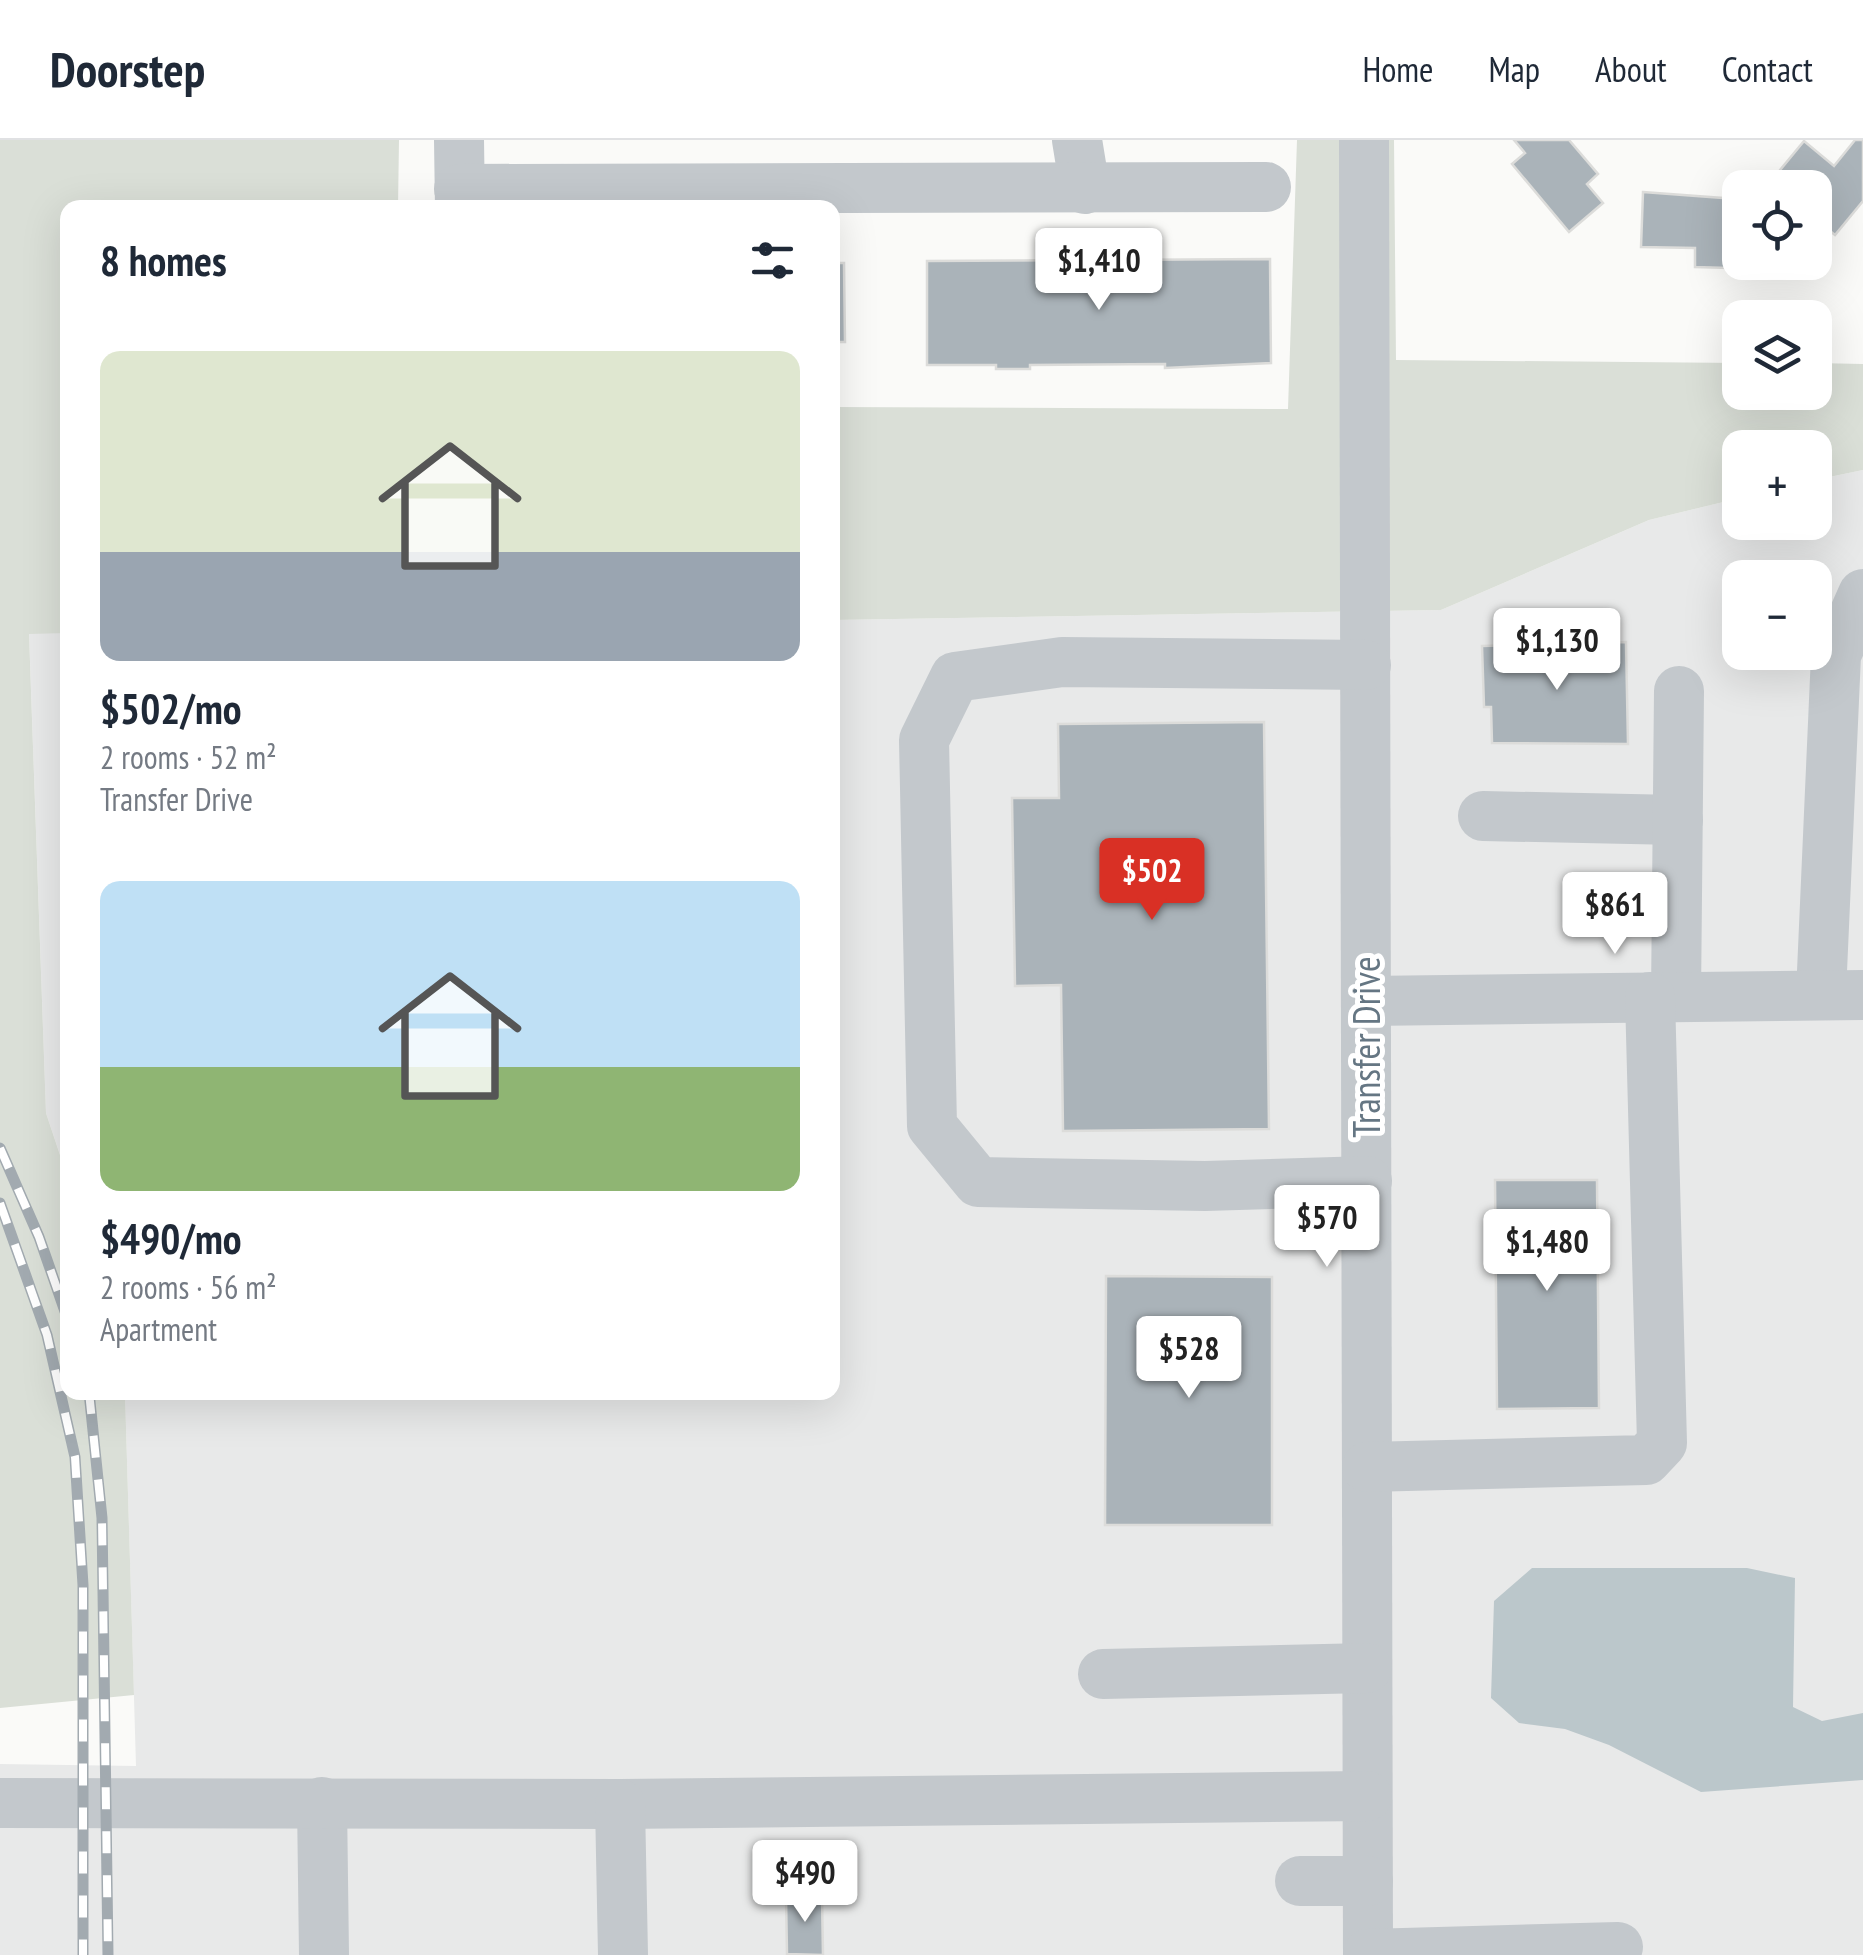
<!DOCTYPE html>
<html lang="en">
<head>
<meta charset="utf-8">
<style>
	body { margin:0; font-family:"PT Sans Narrow",sans-serif; background:#f2f2f3; color:#1f2937; height:100vh; display:flex; flex-direction:column; font-size:38px; white-space:nowrap }
	* { box-sizing:border-box; margin:0 }
	p { font-size:32px; color:#747a83 }
	.icon { flex:none; width:55px; height:55px; fill:none; stroke:currentColor; stroke-width:2; stroke-linecap:round; stroke-linejoin:round }
	.map { position:relative; flex:1; overflow:hidden }
	.sheet { position:absolute; left:60px; top:60px; width:780px; height:1200px; display:flex; flex-direction:column; background:#fff; border-radius:20px; box-shadow:0 10px 40px #0002 }
	.sheet>* { flex:none }
	.buttons { position:absolute; left:1722px; top:30px; display:grid; gap:20px }
	.buttons a { display:grid; place-items:center; width:110px; height:110px; border-radius:20px; background:#fff; box-shadow:0 10px 40px #0002; font-size:50px }
	.price { position:absolute; translate:-50% -85px; padding:0 22px; border-radius:10px; background:#fff; color:#222; font-size:32px; line-height:65px; filter:drop-shadow(0 2px 5px #0008) }
	.price::after { content:''; position:absolute; left:50%; top:60px; width:30px; height:22px; margin-left:-15px; background:inherit; clip-path:polygon(0 0,100% 0,50% 100%) }
	.price.current { background:#d93025; color:#fff }
	ul { padding:0; list-style:none }
	li { display:grid; align-content:center; gap:20px; height:530px; padding:0 40px }
	li span { display:grid; place-items:center; height:310px; border-radius:20px; color:#555 }
	li>.icon { margin-inline-start:auto }
	span .icon { width:180px; height:180px; fill:#fffc; stroke-width:1 }
	li b { font-size:42px }
	h2 { display:flex; justify-content:space-between; align-items:center; height:120px; padding:0 40px; font-size:42px }
	header { display:flex; align-items:center; gap:60px; box-sizing:border-box; height:140px; padding:0 50px; background:#fff; border-bottom:2px solid #e0e1e3 }
	header strong { font-size:48px }
	nav { display:flex; gap:55px; margin-inline-start:auto; font-size:35px }
	.map>svg:first-child { display:block }
	.built { fill:#e8e9e9; fill-rule:evenodd }
	.green { fill:#dadfd7 }
	.water { fill:#bbc7cb }
	.building { fill:#aab3b9; stroke:#dcdcda; stroke-width:2.5 }
	.lines { fill:none; stroke-linecap:round; stroke-linejoin:round }
	.minor { stroke:#c3c8cc; stroke-width:50 }
	.rail-casing { stroke:#a2aab0; stroke-width:11 }
	.rail { stroke:#fff; stroke-width:8; stroke-dasharray:22; stroke-linecap:butt }
	.labels { text-anchor:middle; stroke-width:10; stroke-linejoin:round; paint-order:stroke }
	.street-label { font-size:38px; fill:#657683; stroke:#fff }
</style>
</head>
<body>
<header>
<strong>Doorstep</strong>
<nav><a>Home</a><a>Map</a><a>About</a><a>Contact</a></nav>
</header>
<div class="map">
<svg width="1863" height="1815" viewBox="0 0 1863 1815">
	<rect width="100%" height="100%" fill="#fafaf8"/>
	<g class="built">
		<path d="M 1863,330 L 1863,1815 L 0,1815 L 0,1624 L 136,1626 L 125,1253 L 832,1252 L 833,480 L 1441,470 L 1649,380 L 1740,358 L 1740,382 L 1815,382 L 1815,340 ZM 1740,438 L 1815,438 L 1815,512 L 1740,512 Z"/>
		<path d="M 29,493 L 67,493 L 67,1036 L 46,973 Z"/>
	</g>
	<g class="green">
		<path d="M 0,0 L 399,0 L 398,67 L 68,68 L 67,493 L 29,494 L 46,973 L 67,1036 L 68,1252 L 125,1253 L 134,1555 L 0,1568 Z"/>
		<path d="M 1297,0 L 1394,0 L 1396,220 L 1740,223 L 1740,252 L 1815,252 L 1815,223 L 1863,224 L 1863,330 L 1815,340 L 1815,308 L 1740,308 L 1740,358 L 1649,380 L 1441,470 L 833,480 L 832,267 L 1288,269 Z"/>
	</g>
	<path class="water" d="M 1532,1428 L 1747,1428 L 1795,1438 L 1793,1567 L 1822,1581 L 1863,1573 L 1863,1640 L 1701,1652 L 1609,1605 L 1565,1589 L 1519,1583 L 1491,1558 L 1494,1461 Z"/>
	<g class="building">
		<path d="M 1514,0 L 1569,0 L 1598,34 L 1587,44 L 1603,63 L 1569,92 L 1512,24 L 1525,13 Z"/>
		<path d="M 1855,0 L 1863,0 L 1863,61 L 1835,95 L 1815,79 L 1815,48 L 1778,48 L 1771,41 L 1804,1 L 1834,26 Z"/>
		<path d="M 1643,52 L 1736,59 L 1735,109 L 1730,109 L 1729,128 L 1695,127 L 1695,108 L 1641,107 Z"/>
		<path d="M 1270,119 L 1271,223 L 1165,228 L 1165,224 L 1030,225 L 1030,229 L 996,229 L 996,225 L 927,225 L 927,121 Z"/>
		<path d="M 832,123 L 844,123 L 845,202 L 832,202 Z"/>
		<path d="M 1626,502 L 1628,604 L 1492,603 L 1491,567 L 1484,567 L 1482,506 Z"/>
		<path d="M 1264,582 L 1269,989 L 1063,991 L 1061,845 L 1015,846 L 1012,658 L 1059,658 L 1058,584 Z"/>
		<path d="M 1495,1040 L 1597,1040 L 1599,1268 L 1497,1269 Z"/>
		<path d="M 1106,1136 L 1272,1137 L 1272,1385 L 1105,1385 Z"/>
		<path d="M 822,1756 L 823,1815 L 787,1814 L 786,1757 Z"/>
	</g>
	<g class="lines">
		<g class="minor">
			<path d="M 459,0 L 460,68"/>
			<path d="M 1077,0 L 1085,49"/>
			<path d="M 1364,0 L 1368,1815"/>
			<path d="M 459,49 L 1266,47"/>
			<path d="M 1366,525 L 1062,522 L 955,537 L 924,600 L 932,986 L 978,1042 L 1205,1046 L 1367,1041"/>
			<path d="M 1483,676 L 1678,680"/>
			<path d="M 1821,854 L 1836,515 L 1863,454"/>
			<path d="M 1676,857 L 1679,551"/>
			<path d="M 1367,861 L 1863,855"/>
			<path d="M 1367,1327 L 1646,1320 L 1662,1303 L 1650,857"/>
			<path d="M 1103,1534 L 1367,1528"/>
			<path d="M 322,1662 L 324,1815"/>
			<path d="M 0,1663 L 620,1664 L 1367,1656"/>
			<path d="M 620,1664 L 623,1815"/>
			<path d="M 1300,1741 L 1368,1741"/>
			<path d="M 1368,1814 L 1618,1807"/>
		</g>
		<defs>
			<g id="rail">
				<path d="M 0,1008 L 39,1097 L 68,1180"/>
				<path d="M 0,1063 L 47,1195 L 75,1317 L 83,1445 L 83,1815"/>
				<path d="M 89,1252 L 102,1378 L 108,1815"/>
			</g>
		</defs>
		<use href="#rail" class="rail-casing"/>
		<use href="#rail" class="rail"/>
	</g>
	<g class="labels">
		<g class="street-label">
			<text transform="translate(1367 907) rotate(-90)" y="13">Transfer Drive</text>
		</g>
	</g>
</svg>
<div class="buttons">
<a><svg class="icon" aria-label="locate" viewBox="0 0 24 24"><circle cx="12" cy="12" r="6"/><path d="M12 2v4M12 18v4M2 12h4M18 12h4"/></svg></a>
<a><svg class="icon" aria-label="layers" viewBox="0 0 24 24"><path d="M12 4l9 5-9 5-9-5zM3 14l9 5 9-5"/></svg></a>
<a>+</a>
<a>−</a>
</div>
<b class="price" style="left:1099px;top:173px">$1,410</b>
<b class="price" style="left:1557px;top:553px">$1,130</b>
<b class="price current" style="left:1152px;top:783px">$502</b>
<b class="price" style="left:1615px;top:817px">$861</b>
<b class="price" style="left:1327px;top:1130px">$570</b>
<b class="price" style="left:1547px;top:1154px">$1,480</b>
<b class="price" style="left:1189px;top:1261px">$528</b>
<b class="price" style="left:805px;top:1785px">$490</b>
<section class="sheet">
<h2>8 homes<svg class="icon" aria-label="filters" viewBox="0 0 24 24"><path d="M4 7h16M4 17h16"/><circle cx="9" cy="7" r="2"/><circle cx="15" cy="17" r="2"/></svg></h2>
<ul>
<li><span style="background:linear-gradient(#dfe7d0 65%,#9aa5b1 0)"><svg class="icon" aria-label="home" viewBox="0 0 24 24"><path d="M3 11l9-7 9 7M6 9v11h12V9"/></svg></span><div><b>$502/mo</b><p>2 rooms · 52 m²</p><p>Transfer Drive</p></div></li>
<li><span style="background:linear-gradient(#bfe0f5 60%,#8fb573 0)"><svg class="icon" aria-label="home" viewBox="0 0 24 24"><path d="M3 11l9-7 9 7M6 9v11h12V9"/></svg></span><div><b>$490/mo</b><p>2 rooms · 56 m²</p><p>Apartment</p></div></li>
</ul>
</section>
</div>
</body>
</html>
